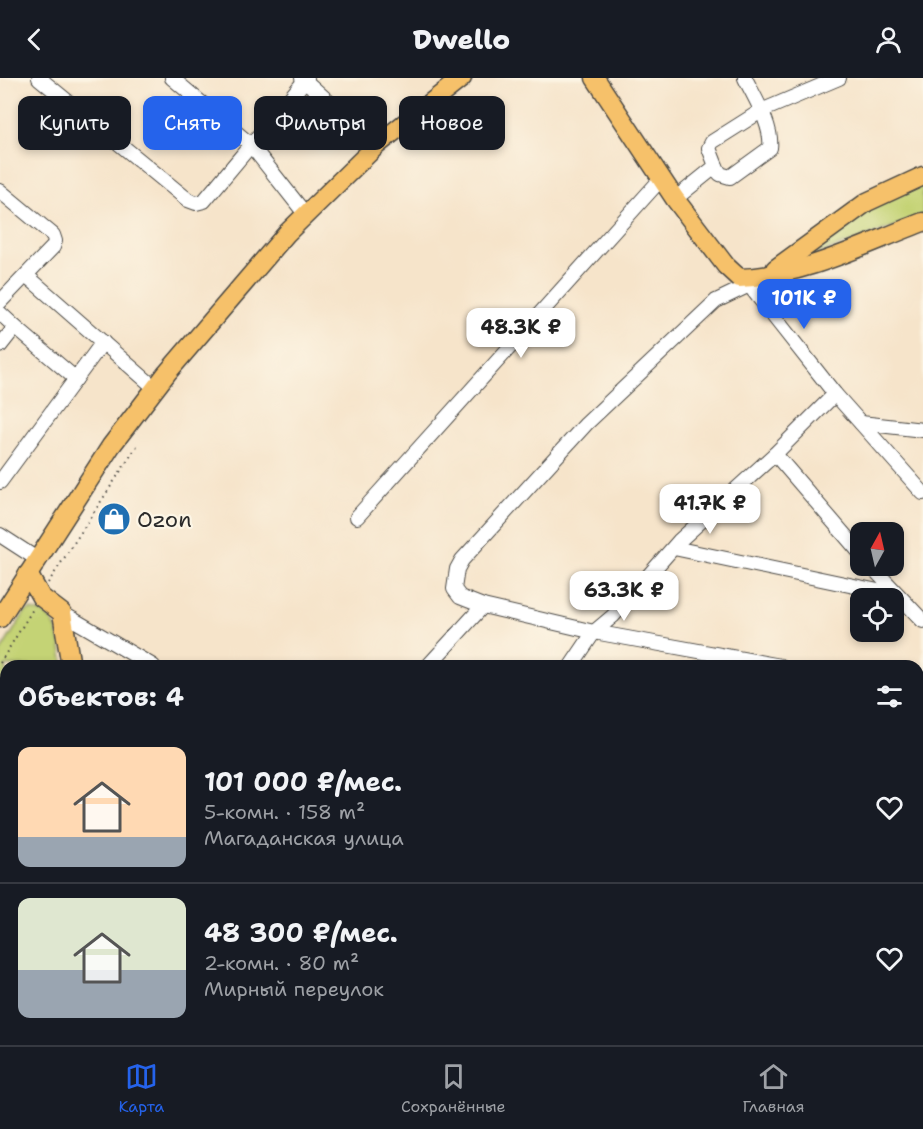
<!DOCTYPE html>
<html lang="ru">
<head>
<meta charset="utf-8">
<style>
	body { margin:0; font-family:"Shantell Sans",sans-serif; background:#20242c; color:#f1f3f6; height:100vh; display:flex; flex-direction:column; font-size:22px; white-space:nowrap }
	* { box-sizing:border-box; margin:0 }
	p { font-size:20px; color:#9ea1a6 }
	.icon { flex:none; width:33px; height:33px; fill:none; stroke:currentColor; stroke-width:2; stroke-linecap:round; stroke-linejoin:round }
	.map { position:relative; flex:1; overflow:hidden }
	.side { position:absolute; left:0px; top:582px; width:924px; height:386px; display:flex; flex-direction:column; background:#171b24; border-radius:18px 18px 0 0; box-shadow:0 3px 9px #0003 }
	.side>* { flex:none }
	.guide { position:absolute; left:18px; top:18px; width:600px; height:54px; display:flex; gap:12px }
	.needle { width:39px; rotate:8deg }
	.buttons { position:absolute; left:850px; top:444px; display:grid; gap:12px }
	.buttons a { display:grid; place-items:center; width:54px; height:54px; border-radius:12px; background:#171b24; box-shadow:0 3px 9px #0003; font-size:30px }
	.price { position:absolute; translate:-50% -51px; padding:0 14px; border-radius:12px; background:#fff; color:#222; font-size:20px; line-height:39px; filter:drop-shadow(0 2px 3px #0008) }
	.price::after { content:''; position:absolute; left:50%; top:36px; width:18px; height:14px; margin-left:-9px; background:inherit; clip-path:polygon(0 0,100% 0,50% 100%) }
	.price.on { background:#2563eb; color:#fff }
	ul { padding:0; list-style:none }
	li { display:flex; align-items:center; gap:18px; height:150px; padding:0 18px }
	li+li { border-top:2px solid #363941 }
	li span { display:grid; place-items:center; flex:none; width:168px; height:120px; border-radius:12px; color:#555 }
	li>.icon { margin-inline-start:auto }
	span .icon { width:72px; height:72px; fill:#fffc; stroke-width:1 }
	li b { font-size:26px }
	h2 { display:flex; justify-content:space-between; align-items:center; height:72px; padding:0 18px; font-size:26px }
	.tag { padding:0 21px; border-radius:12px; background:#171b24; box-shadow:0 3px 9px #0003; font-size:21px; line-height:54px }
	.tag.on { background:#2563eb; color:#fff }
	header { display:flex; justify-content:space-between; align-items:center; height:78px; padding:0 18px; background:#171b24; font-size:27px; font-weight:800 }
	.menu { display:flex; justify-content:space-around; align-items:center; height:84px; border-top:2px solid #363941; background:#171b24; font-size:16px; color:#9ea1a6 }
	.menu a { display:grid; justify-items:center; gap:3px }
	.menu .on { color:#2563eb }
	.map>svg:first-child { display:block }
	.green { fill:#c4d375; stroke:#787f50; stroke-width:1.5 }
	.lines { fill:none; stroke-linecap:round; stroke-linejoin:round }
	.minor-casing { stroke:#494743; stroke-width:16 }
	.major-casing { stroke:#494743; stroke-width:21 }
	.path { stroke:#494743; stroke-width:2; stroke-dasharray:1.5 4.5; stroke-linecap:butt }
	.minor { stroke:#fff; stroke-width:14 }
	.major { stroke:#f6c16b; stroke-width:18 }
	.rail-casing { stroke:#2b2b2b; stroke-width:5 }
	.rail { stroke:#fcf5e5; stroke-width:3; stroke-dasharray:9; stroke-linecap:butt }
	.labels { text-anchor:middle; stroke-width:4.5; stroke-linejoin:round; paint-order:stroke }
	.poi-label { font-size:22px; fill:#2b2b2b; stroke:#fcf5e5; text-anchor:start }
</style>
</head>
<body>
<header><svg class="icon" aria-label="back" viewBox="0 0 24 24"><path d="M15 5l-7 7 7 7"/></svg>Dwello<svg class="icon" aria-label="person" viewBox="0 0 24 24"><circle cx="12" cy="8" r="4"/><path d="M4 21q1-7 8-7t8 7"/></svg></header>
<div class="map">
<svg width="923" height="967" viewBox="0 0 923 967">
	<rect width="100%" height="100%" fill="#fcf5e5"/>
	<filter id="ink" filterUnits="userSpaceOnUse"><feTurbulence type="fractalNoise" baseFrequency=".0167" numOctaves="2"/><feDisplacementMap in="SourceGraphic" scale="12" xChannelSelector="R" yChannelSelector="G"/><feConvolveMatrix kernelMatrix="1 2 1 2 8 2 1 2 1" color-interpolation-filters="sRGB"/></filter>
	<filter id="wash" filterUnits="userSpaceOnUse"><feTurbulence type="fractalNoise" baseFrequency=".008" numOctaves="4" result="noise"/><feDisplacementMap in="SourceGraphic" scale="24" xChannelSelector="R" yChannelSelector="G"/><feGaussianBlur stdDeviation="1.35" result="paint"/><feColorMatrix in="noise" values="0 0 0 0 0 0 0 0 0 0 0 0 0 0 0 0 0 1.4 0 .05"/><feComposite in="paint" operator="in"/></filter>
	<g filter="url(#wash)">
		<rect width="100%" height="100%" fill="#f6e4ca"/>
		<g class="green">
			<path d="M 923,106 L 923,138 L 818,176 L 815,174 L 870,130 Z"/>
			<path d="M 30,532 C 60,534 60,565 64,588 L 6,588 L 6,606 L 0,608 L 0,574 L 25,534 Z"/>
			<path d="M 6,626 L 6,713 L 0,711 L 0,627 Z"/>
		</g>
	</g>
	<g filter="url(#ink)">
		<g class="lines">
			<defs>
				<g id="minor">
					<path d="M 39,0 L 188,122 L 196,125 L 204,123 L 307,0"/>
					<path d="M 172,0 L 250,66 L 306,137"/>
					<path d="M 302,0 L 377,67"/>
					<path d="M 716,88 L 720,96 L 730,99 L 770,70 C 773,48 754,19 745,0"/>
					<path d="M 0,113 L 53,157 L 55,163 L 53,169 L 0,224"/>
					<path d="M 675,121 L 716,88 L 709,70 L 712,64 L 761,33 L 839,0"/>
					<path d="M 27,198 L 155,310"/>
					<path d="M 762,201 L 716,223 L 586,346 L 462,482 L 457,491 L 454,511 L 460,519 L 483,528 L 594,554 L 781,588"/>
					<path d="M 749,207 L 835,316 L 923,415"/>
					<path d="M 0,235 L 15,249 L 0,268"/>
					<path d="M 15,249 L 76,301"/>
					<path d="M 861,345 L 923,352"/>
					<path d="M 775,376 L 861,476"/>
					<path d="M 0,404 L 103,264"/>
					<path d="M 357,439 L 661,101"/>
					<path d="M 0,457 L 37,481"/>
					<path d="M 674,470 L 897,517"/>
					<path d="M 871,488 L 923,543"/>
					<path d="M 62,535 L 153,588"/>
					<path d="M 428,588 L 483,528"/>
					<path d="M 571,588 L 594,554 L 613,538 L 679,463 L 775,376 L 835,316"/>
					<path d="M 918,613 L 923,614"/>
					<path d="M 918,683 L 923,678"/>
					<path d="M 918,770 L 923,764"/>
					<path d="M 918,806 L 923,811"/>
					<path d="M 0,893 L 6,899"/>
					<path d="M 918,926 L 923,923"/>
					<path d="M 523,962 L 524,967"/>
					<path d="M 751,962 L 766,967"/>
					<path d="M 220,967 L 220,962"/>
					<path d="M 386,967 L 391,962"/>
					<path d="M 666,967 L 670,962"/>
					<path d="M 860,967 L 862,962"/>
				</g>
				<g id="major">
					<path d="M 595,0 L 675,121 L 726,188 L 739,200 C 802,199 865,166 923,144"/>
					<path d="M 775,191 L 867,124 L 923,98"/>
					<path d="M 28,496 L 41,519 L 62,535 L 71,588"/>
					<path d="M 0,540 L 111,368 L 167,295 L 287,155 L 377,67 L 462,0"/>
					<path d="M 0,615 L 6,614"/>
					<path d="M 0,731 L 6,730"/>
					<path d="M 0,748 L 6,754"/>
					<path d="M 0,867 L 6,872"/>
				</g>
			</defs>
			<use href="#minor" class="minor-casing"/>
			<use href="#major" class="major-casing"/>
			<g class="path">
				<path d="M 48,505 L 137,368"/>
				<path d="M 0,585 L 33,531"/>
			</g>
			<use href="#minor" class="minor"/>
			<use href="#major" class="major"/>
			<defs>
				<g id="rail">
					<path d="M 0,948 L 6,954"/>
					<path d="M 14,962 L 20,967"/>
				</g>
			</defs>
			<use href="#rail" class="rail-casing"/>
			<use href="#rail" class="rail"/>
		</g>
	</g>
	<defs>
		<symbol id="shop-disc" viewBox="-11 -11 22 22"><circle r="9.5" fill="#1f6fb2" stroke="#fcf5e5"/><path d="M-5-2.5h2.3a2.7 3.5 0 0 1 5.4 0H5L5.5 6h-11ZM-1.5-2.5h3a1.5 2.3 0 0 0-3 0Z" fill="#fff"/></symbol>
	</defs>
	<g fill-rule="evenodd">
		<use href="#shop-disc" x="95" y="422" width="38" height="38"/>
	</g>
	<g class="labels">
		<g class="poi-label">
			<text x="137" y="449">Ozon</text>
		</g>
	</g>
</svg>
<div class="buttons">
<a><svg class="needle" viewBox="-14 -14 28 28"><path d="M0-13l5 13h-10z" fill="#e53935"/><path d="M0 13l5-13h-10z" fill="#9ea1a6"/></svg></a>
<a><svg class="icon" aria-label="locate" viewBox="0 0 24 24"><circle cx="12" cy="12" r="6"/><path d="M12 2v4M12 18v4M2 12h4M18 12h4"/></svg></a>
</div>
<b class="price on" style="left:804px;top:252px">101K ₽</b>
<b class="price" style="left:521px;top:281px">48.3K ₽</b>
<b class="price" style="left:710px;top:457px">41.7K ₽</b>
<b class="price" style="left:624px;top:544px">63.3K ₽</b>
<div class="guide">
<a class="tag">Купить</a>
<a class="tag on">Снять</a>
<a class="tag">Фильтры</a>
<a class="tag">Новое</a>
</div>
<section class="side">
<h2>Объектов: 4<svg class="icon" aria-label="filters" viewBox="0 0 24 24"><path d="M4 7h16M4 17h16"/><circle cx="9" cy="7" r="2"/><circle cx="15" cy="17" r="2"/></svg></h2>
<ul>
<li><span style="background:linear-gradient(#ffd9b3 75%,#9aa5b1 0)"><svg class="icon" aria-label="home" viewBox="0 0 24 24"><path d="M3 11l9-7 9 7M6 9v11h12V9"/></svg></span><div><b>101 000 ₽/мес.</b><p>5-комн. · 158 m²</p><p>Магаданская улица</p></div><svg class="icon" aria-label="heart" viewBox="0 0 24 24"><path d="M12 20l-8-8c-3-5 5-10 8-4 3-6 11-1 8 4z"/></svg></li>
<li><span style="background:linear-gradient(#dfe7d0 60%,#9aa5b1 0)"><svg class="icon" aria-label="home" viewBox="0 0 24 24"><path d="M3 11l9-7 9 7M6 9v11h12V9"/></svg></span><div><b>48 300 ₽/мес.</b><p>2-комн. · 80 m²</p><p>Мирный переулок</p></div><svg class="icon" aria-label="heart" viewBox="0 0 24 24"><path d="M12 20l-8-8c-3-5 5-10 8-4 3-6 11-1 8 4z"/></svg></li>
</ul>
</section>
</div>
<nav class="menu">
<a class="on"><svg class="icon" aria-label="map" viewBox="0 0 24 24"><path d="M3 6l6-2 6 2 6-2v14l-6 2-6-2-6 2zM9 4v14M15 6v14"/></svg>Карта</a>
<a><svg class="icon" aria-label="saved" viewBox="0 0 24 24"><path d="M7 4h10v16l-5-4-5 4z"/></svg>Сохранённые</a>
<a><svg class="icon" aria-label="home" viewBox="0 0 24 24"><path d="M3 11l9-7 9 7M6 9v11h12V9"/></svg>Главная</a>
</nav>
</body>
</html>
